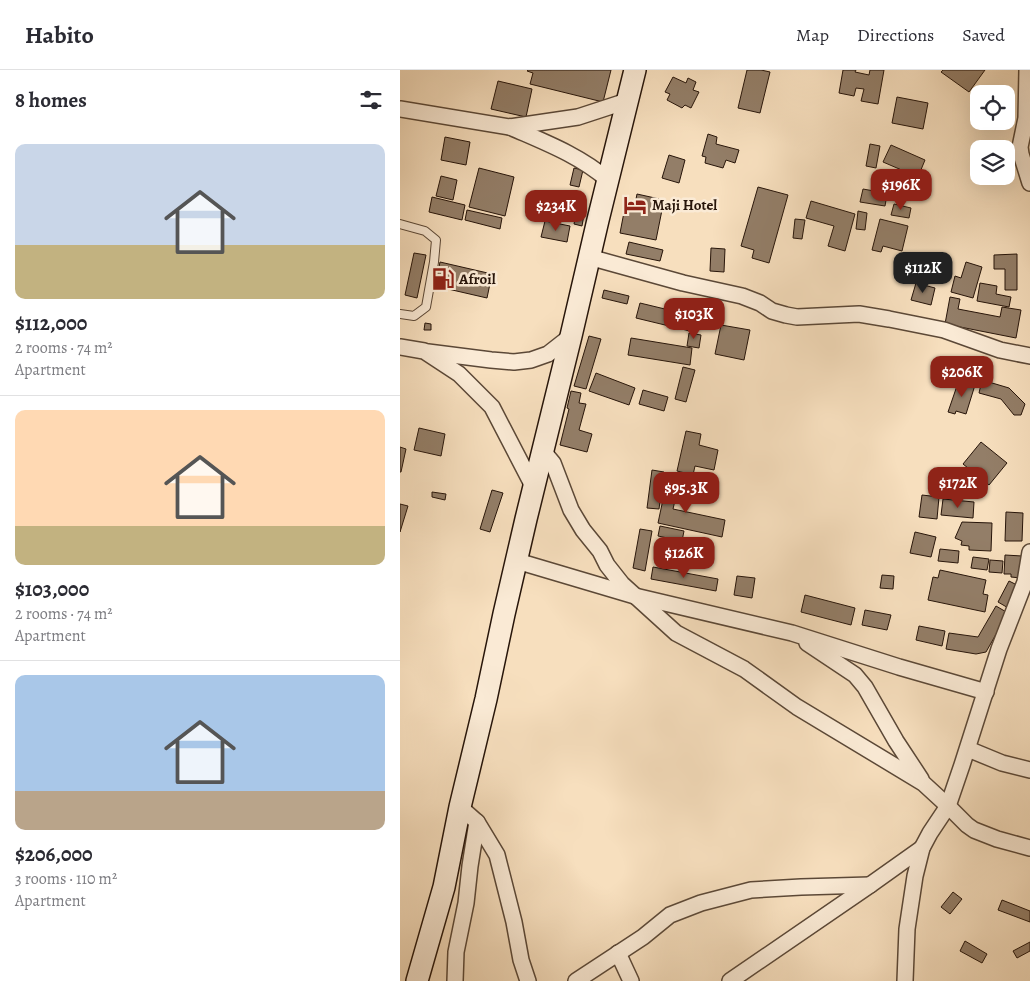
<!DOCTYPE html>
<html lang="en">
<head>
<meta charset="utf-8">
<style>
	body { margin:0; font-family:Alegreya,serif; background:#f2f2f3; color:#2b2b33; height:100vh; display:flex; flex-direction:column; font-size:19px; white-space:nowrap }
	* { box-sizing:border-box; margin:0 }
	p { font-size:16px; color:#7c7c81 }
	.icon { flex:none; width:28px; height:28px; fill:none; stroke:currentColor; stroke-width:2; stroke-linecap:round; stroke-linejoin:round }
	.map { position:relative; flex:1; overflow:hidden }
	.drawer { display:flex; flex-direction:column; background:#fff; width:400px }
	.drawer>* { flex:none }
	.fabs { position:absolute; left:570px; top:15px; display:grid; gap:10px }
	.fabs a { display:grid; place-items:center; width:45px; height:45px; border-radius:10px; background:#fff; box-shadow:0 5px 20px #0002; font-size:25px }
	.price { position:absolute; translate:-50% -42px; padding:0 11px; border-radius:10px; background:#8f2418; color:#fff; font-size:16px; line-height:32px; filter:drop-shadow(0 1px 2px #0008) }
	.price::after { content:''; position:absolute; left:50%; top:30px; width:15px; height:11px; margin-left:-8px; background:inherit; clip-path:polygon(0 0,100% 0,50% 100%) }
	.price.current { background:#222; color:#fff }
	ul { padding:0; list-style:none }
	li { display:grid; align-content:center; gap:10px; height:265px; padding:0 15px }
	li+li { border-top:1px solid #e1e1e2 }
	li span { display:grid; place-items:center; height:155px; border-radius:10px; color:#555 }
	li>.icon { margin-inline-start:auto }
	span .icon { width:90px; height:90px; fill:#fffc; stroke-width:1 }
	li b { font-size:21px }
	h2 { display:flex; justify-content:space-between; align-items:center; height:60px; padding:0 15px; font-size:21px }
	header { display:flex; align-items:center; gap:30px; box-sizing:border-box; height:70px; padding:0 25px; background:#fff; border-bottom:1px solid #e1e1e2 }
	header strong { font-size:24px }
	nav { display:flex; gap:28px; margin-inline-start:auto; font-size:18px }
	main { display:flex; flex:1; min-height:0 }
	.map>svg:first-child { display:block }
	.building { fill:#937e68; stroke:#27150a }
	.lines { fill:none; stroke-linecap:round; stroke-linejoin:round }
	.lane-casing { stroke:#5b4837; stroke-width:10 }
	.street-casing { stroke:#5b4837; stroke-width:18 }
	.secondary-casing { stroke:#27150a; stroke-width:24 }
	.lane { stroke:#faead5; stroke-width:8 }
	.street { stroke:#faead5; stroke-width:15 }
	.secondary { stroke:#faead5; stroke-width:21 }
	.labels { text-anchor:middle; stroke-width:5; stroke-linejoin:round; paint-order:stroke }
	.poi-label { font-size:15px; font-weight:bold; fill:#27150a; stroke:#faead5; text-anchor:start }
</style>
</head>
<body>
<header>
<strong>Habito</strong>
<nav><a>Map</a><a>Directions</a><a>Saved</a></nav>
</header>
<main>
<section class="drawer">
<h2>8 homes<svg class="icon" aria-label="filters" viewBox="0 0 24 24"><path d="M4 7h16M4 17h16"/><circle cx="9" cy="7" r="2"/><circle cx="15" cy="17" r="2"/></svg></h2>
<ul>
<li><span style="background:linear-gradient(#c9d6e8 65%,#c2b280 0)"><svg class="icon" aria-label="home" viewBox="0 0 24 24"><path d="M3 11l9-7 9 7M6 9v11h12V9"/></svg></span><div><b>$112,000</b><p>2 rooms · 74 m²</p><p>Apartment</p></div></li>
<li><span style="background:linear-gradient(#ffd9b3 75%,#c2b280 0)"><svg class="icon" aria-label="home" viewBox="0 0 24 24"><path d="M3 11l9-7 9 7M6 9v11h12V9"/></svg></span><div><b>$103,000</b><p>2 rooms · 74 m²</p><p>Apartment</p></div></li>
<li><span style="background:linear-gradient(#a9c7e8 75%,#b9a48a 0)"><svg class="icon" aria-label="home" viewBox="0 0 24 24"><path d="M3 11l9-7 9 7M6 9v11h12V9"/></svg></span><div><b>$206,000</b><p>3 rooms · 110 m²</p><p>Apartment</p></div></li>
</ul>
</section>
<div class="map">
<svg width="630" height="911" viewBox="0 0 630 911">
	<rect width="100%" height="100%" fill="#f7dfbe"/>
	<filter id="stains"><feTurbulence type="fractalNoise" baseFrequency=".004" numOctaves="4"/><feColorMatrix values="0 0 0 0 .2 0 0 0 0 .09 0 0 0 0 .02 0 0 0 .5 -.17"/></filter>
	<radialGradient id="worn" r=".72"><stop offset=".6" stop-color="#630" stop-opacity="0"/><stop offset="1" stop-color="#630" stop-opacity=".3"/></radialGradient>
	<g class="building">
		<path d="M 128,0 L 211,0 L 203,32 L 130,14 L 133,3 L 127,1 Z"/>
		<path d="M 347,0 L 361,0 L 370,2 L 360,43 L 338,38 Z"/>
		<path d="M 443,0 L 456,0 L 455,2 L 469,5 L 470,0 L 484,0 L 478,34 L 461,31 L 464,19 L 456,18 L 454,26 L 439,23 Z"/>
		<path d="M 543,0 L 585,0 L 569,22 L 541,2 Z"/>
		<path d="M 273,7 L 286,13 L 288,8 L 296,12 L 293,20 L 299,22 L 291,38 L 285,35 L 282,38 L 267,30 L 270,24 L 265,22 Z"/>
		<path d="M 98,11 L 132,19 L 126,47 L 91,39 Z"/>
		<path d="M 497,27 L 528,33 L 523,59 L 492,53 Z"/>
		<path d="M 308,64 L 317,67 L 316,74 L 339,80 L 335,93 L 326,90 L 323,98 L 305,93 L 306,87 L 302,86 Z"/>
		<path d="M 45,67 L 70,72 L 66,95 L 41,90 Z"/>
		<path d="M 470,74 L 480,76 L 476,98 L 466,96 Z"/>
		<path d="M 491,75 L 525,90 L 518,107 L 483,92 Z"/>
		<path d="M 269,85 L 285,90 L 279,113 L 262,108 Z"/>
		<path d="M 79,98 L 114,107 L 105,146 L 69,137 Z"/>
		<path d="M 174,98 L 183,100 L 179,117 L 170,115 Z"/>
		<path d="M 477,105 L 490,107 L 485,136 L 460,132 L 463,119 L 474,121 Z"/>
		<path d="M 41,106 L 57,110 L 53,130 L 36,126 Z"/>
		<path d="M 358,117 L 388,125 L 369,193 L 352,188 L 354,180 L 341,176 Z"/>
		<path d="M 237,124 L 264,130 L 256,170 L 220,163 L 225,137 L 234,139 Z"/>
		<path d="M 32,127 L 65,135 L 62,150 L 29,142 Z"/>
		<path d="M 411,131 L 455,144 L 445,181 L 428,176 L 434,156 L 406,148 Z"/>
		<path d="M 494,134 L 511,138 L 509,148 L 491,145 Z"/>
		<path d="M 177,138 L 185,139 L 182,156 L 174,154 Z"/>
		<path d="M 67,140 L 102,148 L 100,159 L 65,150 Z"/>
		<path d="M 458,141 L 467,143 L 465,160 L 456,159 Z"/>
		<path d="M 395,149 L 405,150 L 402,169 L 393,168 Z"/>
		<path d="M 480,149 L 508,156 L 502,181 L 483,176 L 481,182 L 472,180 Z"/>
		<path d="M 145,151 L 170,156 L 167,172 L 141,167 Z"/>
		<path d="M 229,172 L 263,180 L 260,191 L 226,184 Z"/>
		<path d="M 311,178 L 325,179 L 324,202 L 310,201 Z"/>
		<path d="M 14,183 L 26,185 L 17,228 L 5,225 Z"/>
		<path d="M 617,184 L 617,220 L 605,220 L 605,199 L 594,199 L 594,185 Z"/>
		<path d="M 40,192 L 92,204 L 87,228 L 35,216 Z"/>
		<path d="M 566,192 L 582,197 L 573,228 L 551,222 L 555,206 L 561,208 Z"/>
		<path d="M 516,213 L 535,218 L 531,235 L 511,230 Z"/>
		<path d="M 580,213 L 597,216 L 596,224 L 611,227 L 609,237 L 577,231 Z"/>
		<path d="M 204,220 L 229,226 L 227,234 L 202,228 Z"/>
		<path d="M 550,227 L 560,229 L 558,239 L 600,247 L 602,237 L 621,240 L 616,268 L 545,254 Z"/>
		<path d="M 240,233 L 298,247 L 294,262 L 236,248 Z"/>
		<path d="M 25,253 L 31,254 L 31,260 L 24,260 Z"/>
		<path d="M 321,255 L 350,260 L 344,290 L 315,284 Z"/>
		<path d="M 289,263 L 301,265 L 299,278 L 287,276 Z"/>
		<path d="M 189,266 L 201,269 L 186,319 L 174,316 Z"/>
		<path d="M 231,268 L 292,278 L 290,295 L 228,285 Z"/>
		<path d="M 283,297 L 295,300 L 286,332 L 275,329 Z"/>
		<path d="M 196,303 L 235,318 L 229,335 L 189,321 Z"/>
		<path d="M 559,310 L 575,315 L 566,344 L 556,341 L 555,344 L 548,342 Z"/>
		<path d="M 582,310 L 609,318 L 625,334 L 621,345 L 614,345 L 601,329 L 579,323 Z"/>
		<path d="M 243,320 L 268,327 L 264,341 L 239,334 Z"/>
		<path d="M 171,321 L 181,323 L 179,333 L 186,334 L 179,360 L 192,364 L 187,382 L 160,375 L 169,339 L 167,338 Z"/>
		<path d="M 19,358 L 45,364 L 41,386 L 14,380 Z"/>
		<path d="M 286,361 L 301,364 L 299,375 L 318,380 L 314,400 L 295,396 L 293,405 L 277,401 Z"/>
		<path d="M 581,372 L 607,393 L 589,415 L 563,394 Z"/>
		<path d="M 0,377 L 6,379 L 1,402 L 0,402 Z"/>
		<path d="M 252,400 L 264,402 L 259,439 L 247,438 Z"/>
		<path d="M 268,406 L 280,409 L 273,439 L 325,450 L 322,467 L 258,453 Z"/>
		<path d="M 294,418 L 304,419 L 303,426 L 293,425 Z"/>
		<path d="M 92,420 L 103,423 L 90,462 L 80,459 Z"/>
		<path d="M 32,422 L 46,424 L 45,430 L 32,427 Z"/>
		<path d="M 522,425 L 539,427 L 537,449 L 519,447 Z"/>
		<path d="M 543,429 L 574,432 L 573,448 L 541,445 Z"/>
		<path d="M 0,434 L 8,436 L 0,462 Z"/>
		<path d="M 606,442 L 623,443 L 622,471 L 605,471 Z"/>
		<path d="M 562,452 L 592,453 L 591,481 L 569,480 L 569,476 L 561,475 L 562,471 L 555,468 Z"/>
		<path d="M 260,456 L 284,461 L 282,471 L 258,466 Z"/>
		<path d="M 240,459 L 252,461 L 245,501 L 233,498 Z"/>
		<path d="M 515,462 L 536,467 L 531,487 L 510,483 Z"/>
		<path d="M 540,479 L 559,481 L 558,493 L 538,491 Z"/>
		<path d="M 605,485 L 622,486 L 621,508 L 611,507 L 611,504 L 604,504 Z"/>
		<path d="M 573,487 L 589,489 L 587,500 L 571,498 Z"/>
		<path d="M 590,490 L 603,491 L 602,503 L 589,502 Z"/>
		<path d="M 253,497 L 318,509 L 316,521 L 251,509 Z"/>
		<path d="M 540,500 L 586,510 L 583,524 L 588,525 L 585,542 L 528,530 L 533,507 L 538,508 Z"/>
		<path d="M 482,505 L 494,506 L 493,519 L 480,518 Z"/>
		<path d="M 337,506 L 355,508 L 352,528 L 334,525 Z"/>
		<path d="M 609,511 L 621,517 L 610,539 L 598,532 Z"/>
		<path d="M 405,525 L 455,538 L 451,555 L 401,542 Z"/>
		<path d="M 596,536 L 608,543 L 586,582 L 576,584 L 546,579 L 549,563 L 578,567 Z"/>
		<path d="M 465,540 L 491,545 L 487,560 L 462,555 Z"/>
		<path d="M 519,556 L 545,561 L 542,576 L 516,570 Z"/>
		<path d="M 553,822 L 562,829 L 550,844 L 541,837 Z"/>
		<path d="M 602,830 L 630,841 L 630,852 L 598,840 Z"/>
		<path d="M 565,871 L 587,884 L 582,893 L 560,881 Z"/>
		<path d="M 630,872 L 630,881 L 617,888 L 613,881 Z"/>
	</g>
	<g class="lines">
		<defs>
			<path id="lane" d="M 0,154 L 25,161 L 36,170 L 34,192 L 26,237 L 14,246 L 0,244"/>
			<g id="street">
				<path d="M 627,0 L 626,48 L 620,77 L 621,84 L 630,113"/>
				<path d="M 0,39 L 110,57 L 178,47 L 227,31"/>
				<path d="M 110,57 C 144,72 179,85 208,110"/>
				<path d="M 189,187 L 283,213 L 342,226 L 360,233 L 372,241 L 386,245 L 397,247 L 459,244 L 489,249 L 544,260 L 600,280 L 630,286"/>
				<path d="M 0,277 L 24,281 L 59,304 L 92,337 L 134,418"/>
				<path d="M 28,282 L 91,290 L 114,292 L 131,290 L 148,284 L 171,266"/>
				<path d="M 143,381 L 153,393 L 171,440 L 183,460 L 200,481 L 207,495 L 222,514 L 276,563 L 344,599 L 397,637 L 523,713 L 548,736 L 567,755 L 574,760 L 597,769 L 630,778"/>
				<path d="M 117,491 L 235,526 L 392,563 L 499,597 L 586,622"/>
				<path d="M 407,573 L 455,605 L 465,617 L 496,671 L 521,709"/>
				<path d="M 568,679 L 602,693 L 630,700"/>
				<path d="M 60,737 L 77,752 L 97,785 L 114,852 L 121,890 L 128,911"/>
				<path d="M 218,883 L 231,911"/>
				<path d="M 55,911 L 56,882 L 66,833 L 70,796 L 77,752"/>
				<path d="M 176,911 L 243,867 L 270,845 L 301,833 L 351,820 L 401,817 L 470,815"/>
				<path d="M 330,911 L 470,815 L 522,778"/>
				<path d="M 505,911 L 507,859 L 515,806 L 522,778 L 530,763 L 548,736 L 562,695 L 599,579 L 625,512 L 630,482"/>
			</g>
			<path id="secondary" d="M 17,911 L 44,817 L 60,737 L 86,629 L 104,544 L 126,449 L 171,266 L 198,150 L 235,0"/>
		</defs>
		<use href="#lane" class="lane-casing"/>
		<use href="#street" class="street-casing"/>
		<use href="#secondary" class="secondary-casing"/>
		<use href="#lane" class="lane"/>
		<use href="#street" class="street"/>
		<use href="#secondary" class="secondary"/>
	</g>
	<defs>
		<symbol id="hotel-bare" viewBox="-9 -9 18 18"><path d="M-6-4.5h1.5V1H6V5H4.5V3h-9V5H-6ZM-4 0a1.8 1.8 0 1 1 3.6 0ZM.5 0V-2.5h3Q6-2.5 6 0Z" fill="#8f2418" stroke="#faead5" stroke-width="2.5" paint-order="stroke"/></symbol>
		<symbol id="fuel-bare" viewBox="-9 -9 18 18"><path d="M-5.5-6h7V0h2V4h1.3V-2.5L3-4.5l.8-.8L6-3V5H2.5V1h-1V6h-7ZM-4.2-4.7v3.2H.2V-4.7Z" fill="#8f2418" stroke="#faead5" stroke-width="2.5" paint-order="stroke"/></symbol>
	</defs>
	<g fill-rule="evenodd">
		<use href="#hotel-bare" x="219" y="119" width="32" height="32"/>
		<use href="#fuel-bare" x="27" y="193" width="32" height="32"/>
	</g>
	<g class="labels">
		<g class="poi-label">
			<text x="252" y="140">Maji Hotel</text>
			<text x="59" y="214">Afroil</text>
		</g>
	</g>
	<rect width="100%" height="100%" filter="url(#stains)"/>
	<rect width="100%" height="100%" fill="url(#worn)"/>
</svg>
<div class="fabs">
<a><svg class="icon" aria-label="locate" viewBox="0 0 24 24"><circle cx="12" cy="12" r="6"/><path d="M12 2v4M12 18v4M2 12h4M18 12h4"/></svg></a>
<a><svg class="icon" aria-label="layers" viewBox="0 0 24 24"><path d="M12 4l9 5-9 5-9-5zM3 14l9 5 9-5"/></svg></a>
</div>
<b class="price" style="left:501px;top:141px">$196K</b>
<b class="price" style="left:156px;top:162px">$234K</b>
<b class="price current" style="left:523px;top:224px">$112K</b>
<b class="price" style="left:294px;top:270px">$103K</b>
<b class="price" style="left:562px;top:328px">$206K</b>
<b class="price" style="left:558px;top:439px">$172K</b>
<b class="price" style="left:286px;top:444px">$95.3K</b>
<b class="price" style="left:284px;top:509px">$126K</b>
</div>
</main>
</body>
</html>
